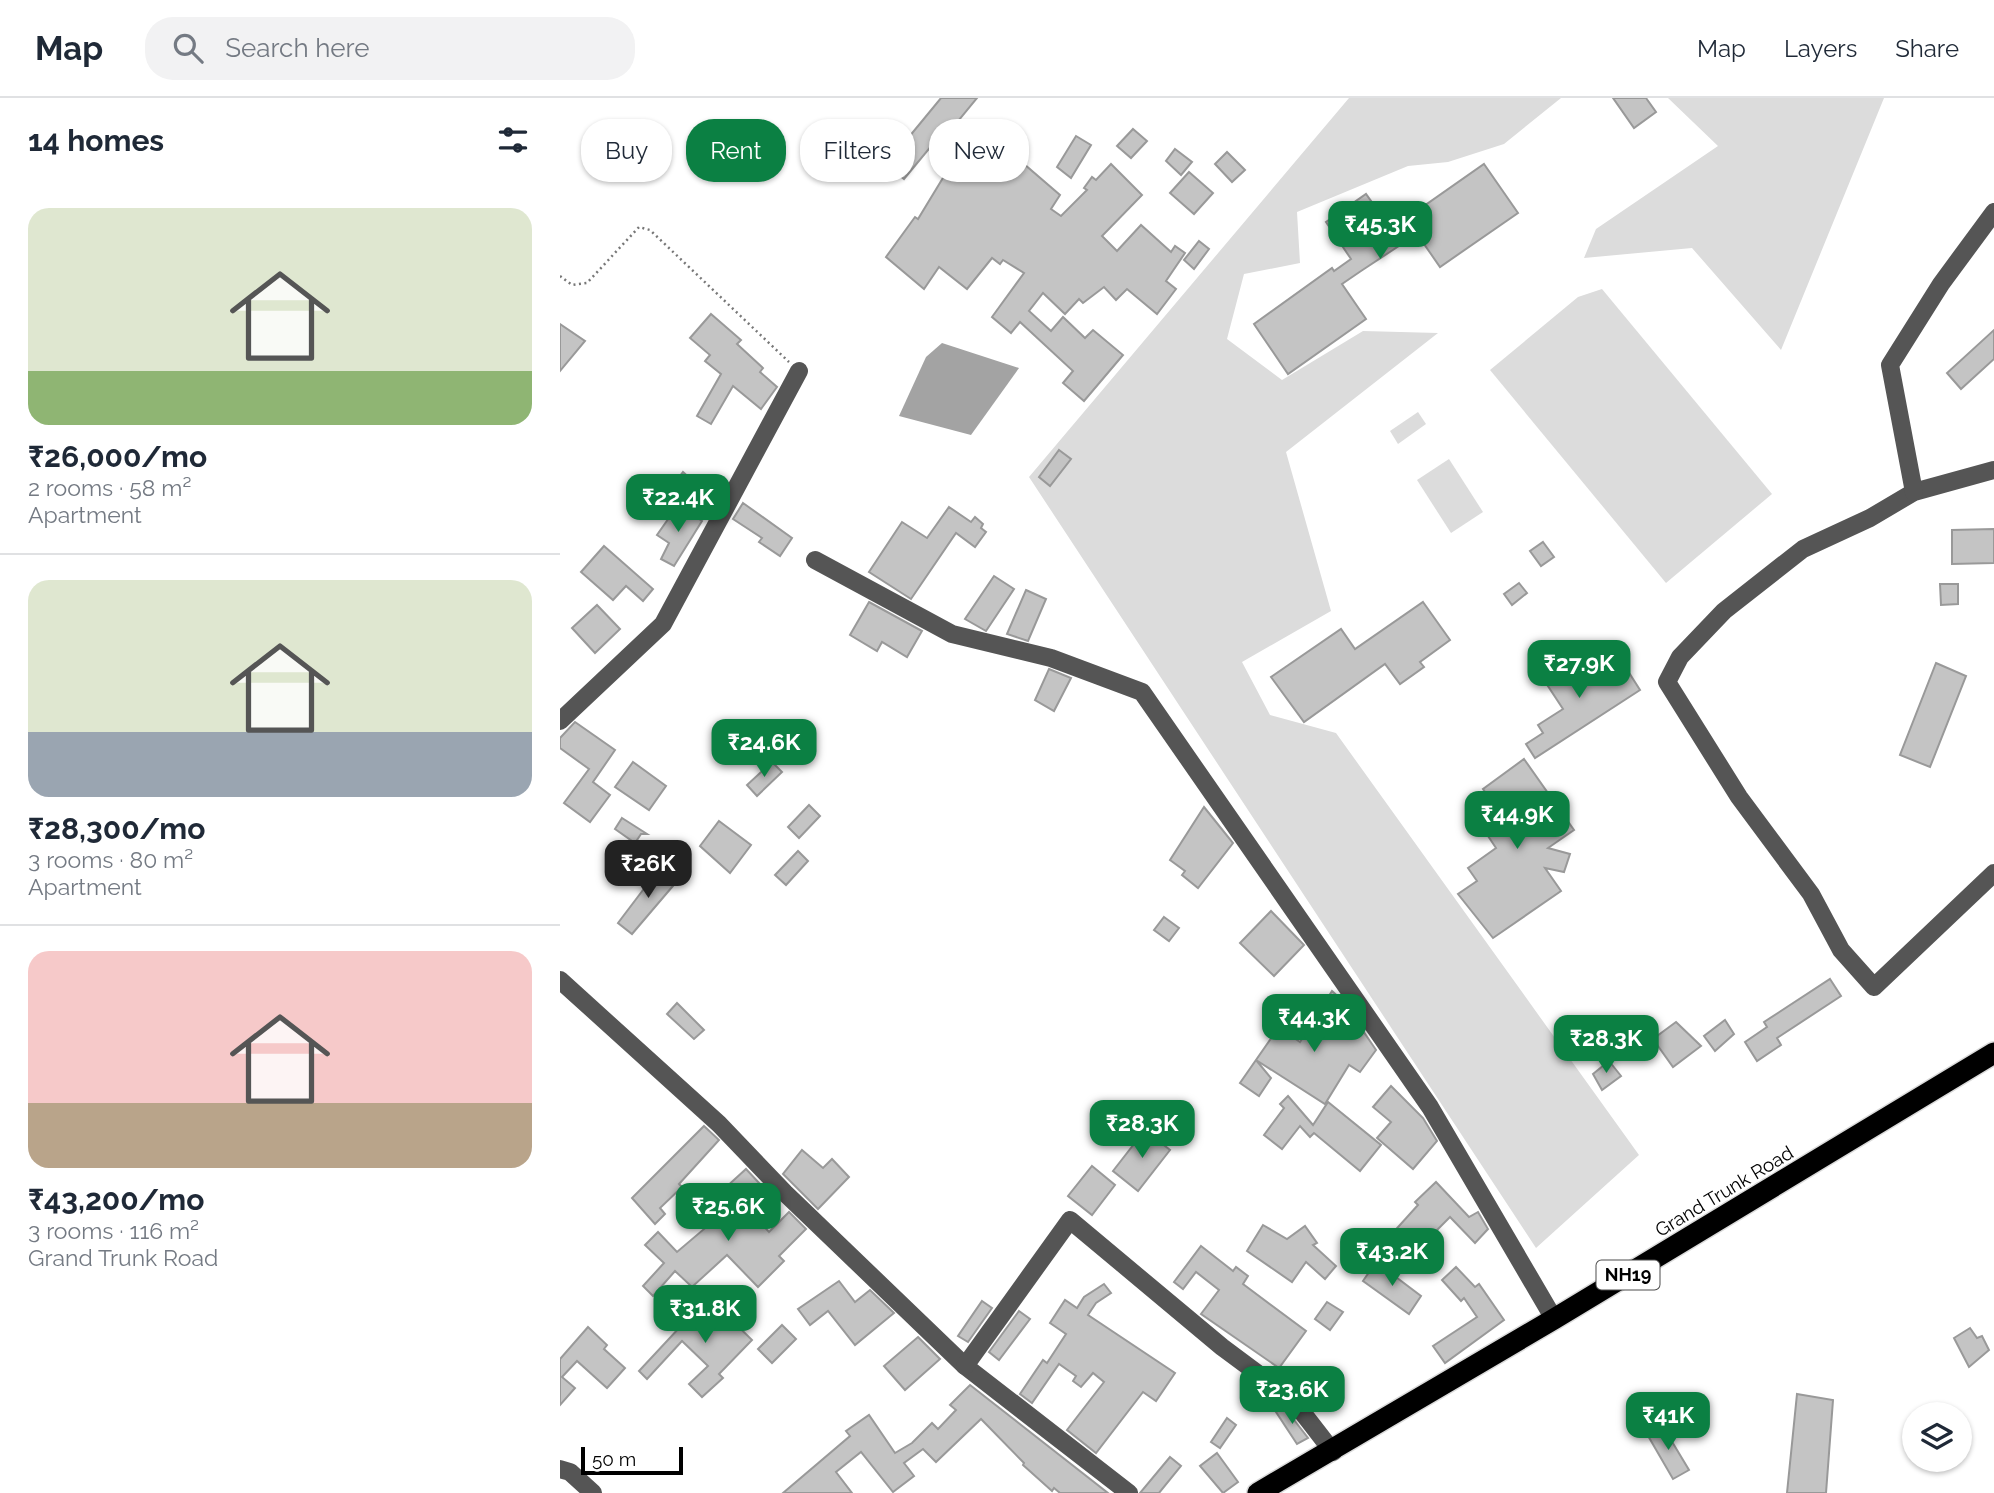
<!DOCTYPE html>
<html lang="en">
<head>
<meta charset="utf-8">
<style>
	body { margin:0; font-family:Raleway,sans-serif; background:#f2f2f3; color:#1f2937; height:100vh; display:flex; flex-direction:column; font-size:26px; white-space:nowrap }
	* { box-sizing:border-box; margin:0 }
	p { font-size:23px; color:#747a83 }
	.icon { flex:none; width:38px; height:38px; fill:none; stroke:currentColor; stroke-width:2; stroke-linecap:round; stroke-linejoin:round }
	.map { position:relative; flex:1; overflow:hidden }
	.drawer { display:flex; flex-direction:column; background:#fff; width:560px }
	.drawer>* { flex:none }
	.top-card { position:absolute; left:21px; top:21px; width:665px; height:63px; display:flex; gap:14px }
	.tools { position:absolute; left:1342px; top:1304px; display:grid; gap:14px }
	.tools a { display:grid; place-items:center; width:70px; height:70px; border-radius:50%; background:#fff; box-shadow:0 2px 5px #0004; font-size:35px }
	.scale { position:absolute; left:21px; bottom:18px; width:102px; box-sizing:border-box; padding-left:7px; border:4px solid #000; border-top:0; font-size:19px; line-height:24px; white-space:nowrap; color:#000; -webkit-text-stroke:5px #fff; paint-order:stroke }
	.price { position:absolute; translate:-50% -60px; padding:0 16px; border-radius:14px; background:#0b8043; color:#fff; font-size:23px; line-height:46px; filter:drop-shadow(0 2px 4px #0008) }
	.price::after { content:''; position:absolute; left:50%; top:42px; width:21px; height:16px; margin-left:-10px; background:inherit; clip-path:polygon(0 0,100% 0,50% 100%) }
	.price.current { background:#222; color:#fff }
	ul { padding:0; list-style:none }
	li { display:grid; align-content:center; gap:14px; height:371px; padding:0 28px }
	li+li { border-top:2px solid #e0e1e3 }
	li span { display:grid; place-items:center; height:217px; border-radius:21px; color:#555 }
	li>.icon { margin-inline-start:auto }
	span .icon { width:126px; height:126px; fill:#fffc; stroke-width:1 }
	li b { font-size:30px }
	h2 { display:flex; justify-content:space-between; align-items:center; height:84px; padding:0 28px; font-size:30px }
	.chip { padding:0 24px; border-radius:28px; background:#fff; box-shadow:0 2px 5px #0004; font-size:24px; line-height:63px }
	.chip.current { background:#0b8043; color:#fff }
	header { display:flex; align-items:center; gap:42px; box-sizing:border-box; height:98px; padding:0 35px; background:#fff; border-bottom:2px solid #e0e1e3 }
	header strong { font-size:33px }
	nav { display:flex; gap:38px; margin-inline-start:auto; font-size:24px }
	.search { width:490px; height:63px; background:#f2f2f3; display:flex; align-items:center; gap:18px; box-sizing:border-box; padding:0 24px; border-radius:28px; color:#747a83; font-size:26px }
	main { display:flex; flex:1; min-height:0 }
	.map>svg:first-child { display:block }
	.green { fill:#dcdcdc }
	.water { fill:#a3a3a3 }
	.building { fill:#c4c4c4; stroke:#999; stroke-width:2 }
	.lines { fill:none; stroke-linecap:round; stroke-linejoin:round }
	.highway-casing { stroke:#dbdbdb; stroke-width:24 }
	.path { stroke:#777; stroke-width:2.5; stroke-dasharray:2 3.5; stroke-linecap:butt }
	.minor { stroke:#555; stroke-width:18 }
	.highway { stroke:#000; stroke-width:21 }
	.labels { text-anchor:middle; stroke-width:5; stroke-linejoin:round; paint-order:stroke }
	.shield { fill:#fff; stroke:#4c4c4c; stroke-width:2 }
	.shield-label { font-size:18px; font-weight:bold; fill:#000 }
	.street-label { font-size:19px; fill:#000; stroke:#fff }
</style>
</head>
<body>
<header>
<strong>Map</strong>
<div class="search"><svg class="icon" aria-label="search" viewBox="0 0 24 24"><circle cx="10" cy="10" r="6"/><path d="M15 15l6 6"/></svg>Search here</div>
<nav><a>Map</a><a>Layers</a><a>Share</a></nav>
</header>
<main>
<section class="drawer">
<h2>14 homes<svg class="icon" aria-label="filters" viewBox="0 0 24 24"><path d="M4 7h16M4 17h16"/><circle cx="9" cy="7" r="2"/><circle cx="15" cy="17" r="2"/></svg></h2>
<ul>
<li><span style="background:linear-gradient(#dfe7d0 75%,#8fb573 0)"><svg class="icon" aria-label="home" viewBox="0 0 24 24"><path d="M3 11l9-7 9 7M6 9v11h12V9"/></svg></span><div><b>₹26,000/mo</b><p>2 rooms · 58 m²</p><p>Apartment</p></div></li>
<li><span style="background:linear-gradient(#dfe7d0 70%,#9aa5b1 0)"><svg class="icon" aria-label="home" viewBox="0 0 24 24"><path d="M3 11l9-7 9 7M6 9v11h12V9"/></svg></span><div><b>₹28,300/mo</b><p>3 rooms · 80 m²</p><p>Apartment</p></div></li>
<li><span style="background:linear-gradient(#f6c9c9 70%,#b9a48a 0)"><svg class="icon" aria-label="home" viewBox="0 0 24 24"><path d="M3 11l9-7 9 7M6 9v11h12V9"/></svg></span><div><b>₹43,200/mo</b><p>3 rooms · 116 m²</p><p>Grand Trunk Road</p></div></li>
</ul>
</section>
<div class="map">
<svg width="1434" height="1395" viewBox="0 0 1434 1395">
	<rect width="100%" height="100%" fill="#fff"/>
	<g class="green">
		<path d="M 789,0 L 1001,0 L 944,46 L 888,64 L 848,68 L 737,114 L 740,165 L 684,176 L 667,241 L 722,282 L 803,233 L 878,235 L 726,354 L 771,513 L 682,564 L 710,617 L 776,635 L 1079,1057 L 976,1150 L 469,379 Z"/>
		<path d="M 1108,0 L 1324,0 L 1221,252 L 1132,150 L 1024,160 L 1036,131 L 1158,48 Z"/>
		<path d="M 1042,191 L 1212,396 L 1106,485 L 930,272 L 1018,199 Z"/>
		<path d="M 858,314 L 866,326 L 838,346 L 830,333 Z"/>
		<path d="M 889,361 L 923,414 L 891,435 L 857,382 Z"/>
	</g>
	<path class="water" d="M 382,245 L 459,270 L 411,337 L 339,318 L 366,259 Z"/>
	<g class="building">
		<path d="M 381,0 L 417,0 L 376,50 L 372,47 L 344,81 L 313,55 L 330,34 L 344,45 Z"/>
		<path d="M 1053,0 L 1086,0 L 1096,14 L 1074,30 Z"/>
		<path d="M 446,24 L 462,40 L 450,54 L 500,97 L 491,111 L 501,118 L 527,92 L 524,90 L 532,79 L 536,82 L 551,66 L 582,97 L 542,138 L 557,153 L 581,127 L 611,154 L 615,148 L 625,155 L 606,183 L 616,191 L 597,216 L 567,191 L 556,202 L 544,189 L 523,205 L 519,201 L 505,216 L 483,195 L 469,213 L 491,233 L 503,219 L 525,240 L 533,232 L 563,257 L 524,303 L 503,285 L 513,273 L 460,224 L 451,235 L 432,219 L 464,175 L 443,162 L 440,166 L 432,160 L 407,191 L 379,169 L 364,191 L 326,159 L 355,119 L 358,121 L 389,70 L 396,75 Z"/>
		<path d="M 573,31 L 587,43 L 571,60 L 557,48 Z"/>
		<path d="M 516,38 L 531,47 L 511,80 L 497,69 Z"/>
		<path d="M 615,51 L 632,64 L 621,77 L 606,63 Z"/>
		<path d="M 667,54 L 685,72 L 672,84 L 655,66 Z"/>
		<path d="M 924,66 L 958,115 L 880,169 L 857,136 L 801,173 L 782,186 L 806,221 L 728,276 L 694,226 L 772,170 L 774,173 L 791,161 L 766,124 L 806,96 L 831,131 Z"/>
		<path d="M 629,74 L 653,95 L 634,116 L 610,95 Z"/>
		<path d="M 639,143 L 649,151 L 634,171 L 624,162 Z"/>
		<path d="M 151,216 L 181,242 L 177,246 L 203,270 L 200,274 L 217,289 L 201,311 L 173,288 L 151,326 L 137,318 L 161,276 L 145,263 L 150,257 L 130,240 Z"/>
		<path d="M 0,226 L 25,243 L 0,273 Z"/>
		<path d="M 1434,232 L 1434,261 L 1401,291 L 1387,275 Z"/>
		<path d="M 499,352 L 511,361 L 490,388 L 479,379 Z"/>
		<path d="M 123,374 L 133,383 L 114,407 L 104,399 Z"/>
		<path d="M 183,405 L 232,440 L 220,458 L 199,444 L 202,440 L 173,421 Z"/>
		<path d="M 118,407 L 142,423 L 114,468 L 101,461 L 109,445 L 97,437 Z"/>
		<path d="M 389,409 L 411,424 L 415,419 L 423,426 L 421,430 L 426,434 L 415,449 L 396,435 L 351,501 L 309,474 L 342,424 L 367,440 Z"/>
		<path d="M 1434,431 L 1434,465 L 1392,466 L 1392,432 Z"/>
		<path d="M 983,444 L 994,459 L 981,468 L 970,453 Z"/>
		<path d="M 44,448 L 93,491 L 83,503 L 66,488 L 53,502 L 21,474 Z"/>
		<path d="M 434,478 L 454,491 L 426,533 L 405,521 Z"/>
		<path d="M 959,485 L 967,495 L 952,507 L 944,496 Z"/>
		<path d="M 1380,486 L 1398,486 L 1398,506 L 1381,507 Z"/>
		<path d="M 466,492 L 486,501 L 468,543 L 447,536 Z"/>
		<path d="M 309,504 L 362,533 L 347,559 L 322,544 L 317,553 L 290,537 Z"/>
		<path d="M 863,504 L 890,542 L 860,564 L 864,569 L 840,586 L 825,566 L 744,624 L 711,579 L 781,531 L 795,551 Z"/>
		<path d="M 37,507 L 60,531 L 35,555 L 12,530 Z"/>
		<path d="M 1023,552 L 1044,585 L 1066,570 L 1080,592 L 975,660 L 966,646 L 983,635 L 978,627 L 1003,611 L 982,579 Z"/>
		<path d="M 1376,565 L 1406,578 L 1370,669 L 1340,657 Z"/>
		<path d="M 489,571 L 511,580 L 494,613 L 475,602 Z"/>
		<path d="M 15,624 L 55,652 L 33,684 L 50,697 L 30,724 L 4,705 L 29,671 L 0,650 L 0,640 Z"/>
		<path d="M 964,661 L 1014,732 L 988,750 L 1010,756 L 1004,774 L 985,770 L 1001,793 L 933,840 L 898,796 L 917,783 L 908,770 L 936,750 L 916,720 L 935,708 L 923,691 Z"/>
		<path d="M 73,664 L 106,688 L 89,712 L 55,689 Z"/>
		<path d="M 212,664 L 222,674 L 197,698 L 187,687 Z"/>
		<path d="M 249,707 L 260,718 L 239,740 L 228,729 Z"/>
		<path d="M 644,709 L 673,745 L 638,790 L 622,777 L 625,773 L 610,762 Z"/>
		<path d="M 62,720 L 73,727 L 87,736 L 81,736 L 75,745 L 55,731 Z"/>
		<path d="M 159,723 L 191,747 L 170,775 L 140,748 Z"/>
		<path d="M 238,753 L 248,763 L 226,787 L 215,777 Z"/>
		<path d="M 102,767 L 118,782 L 72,836 L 58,825 Z"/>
		<path d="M 711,813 L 744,847 L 714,878 L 680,845 Z"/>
		<path d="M 604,819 L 619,830 L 609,843 L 594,832 Z"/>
		<path d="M 1270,881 L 1281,898 L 1217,940 L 1221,947 L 1197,963 L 1185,944 L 1207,929 L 1204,924 Z"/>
		<path d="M 772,893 L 782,902 L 778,910 L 797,924 L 816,952 L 800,974 L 789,967 L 765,1006 L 696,962 L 711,980 L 699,998 L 680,985 L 719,929 L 740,944 Z"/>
		<path d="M 117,905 L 144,932 L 134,941 L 107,916 Z"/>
		<path d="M 1165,922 L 1174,936 L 1155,953 L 1144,938 Z"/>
		<path d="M 1116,924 L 1141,948 L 1113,969 L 1093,941 Z"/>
		<path d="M 1049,963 L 1061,978 L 1042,992 L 1033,976 Z"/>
		<path d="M 831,988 L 863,1020 L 877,1043 L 853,1071 L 817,1040 L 831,1024 L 813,1009 Z"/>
		<path d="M 728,998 L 753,1027 L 768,1004 L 821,1047 L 800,1073 L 754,1035 L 750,1039 L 740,1028 L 722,1051 L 704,1037 L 724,1010 L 720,1006 Z"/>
		<path d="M 144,1028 L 159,1042 L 119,1086 L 122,1089 L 100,1110 L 105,1116 L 95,1126 L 72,1100 Z"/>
		<path d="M 585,1032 L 610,1052 L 578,1093 L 553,1073 Z"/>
		<path d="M 242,1052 L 263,1070 L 272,1061 L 289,1079 L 258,1111 L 223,1076 Z"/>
		<path d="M 532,1068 L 555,1087 L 532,1117 L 508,1098 Z"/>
		<path d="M 186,1071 L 200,1086 L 181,1103 L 209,1134 L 229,1114 L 246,1131 L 219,1158 L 224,1163 L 198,1189 L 167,1157 L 132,1189 L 115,1173 L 93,1198 L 83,1188 L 104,1165 L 85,1147 L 98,1134 L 117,1154 L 176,1104 L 164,1091 Z"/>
		<path d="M 876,1084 L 909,1119 L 918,1114 L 928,1131 L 915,1145 L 890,1119 L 874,1135 L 877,1137 L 863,1153 L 844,1137 L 827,1163 L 815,1155 L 828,1137 L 830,1138 L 858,1107 L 855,1104 Z"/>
		<path d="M 703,1127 L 727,1141 L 745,1128 L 757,1145 L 753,1147 L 776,1168 L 765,1181 L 746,1164 L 732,1184 L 687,1153 Z"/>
		<path d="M 641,1148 L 673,1173 L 676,1169 L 688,1178 L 683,1186 L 746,1233 L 719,1270 L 641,1216 L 659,1192 L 636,1174 L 623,1191 L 614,1184 Z"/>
		<path d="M 816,1164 L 861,1198 L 849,1216 L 803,1183 Z"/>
		<path d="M 896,1169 L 915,1189 L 919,1186 L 944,1222 L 885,1265 L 873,1248 L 917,1219 L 904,1200 L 901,1203 L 882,1182 Z"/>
		<path d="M 279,1183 L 295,1204 L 310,1192 L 334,1215 L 295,1247 L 268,1213 L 250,1227 L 238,1211 Z"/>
		<path d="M 544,1186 L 551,1195 L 536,1205 L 528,1217 L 615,1275 L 596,1303 L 583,1294 L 536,1355 L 507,1332 L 544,1284 L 533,1275 L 521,1289 L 513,1283 L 516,1278 L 499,1266 L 472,1305 L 460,1296 L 483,1262 L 487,1265 L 506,1236 L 490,1225 L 505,1202 L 517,1210 L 524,1199 Z"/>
		<path d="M 148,1199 L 192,1242 L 159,1276 L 163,1280 L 142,1299 L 129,1286 L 148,1268 L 122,1243 L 87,1281 L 79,1273 Z"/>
		<path d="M 422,1203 L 432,1210 L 408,1244 L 398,1238 Z"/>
		<path d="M 767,1204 L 783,1214 L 770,1232 L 755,1221 Z"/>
		<path d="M 459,1213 L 470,1221 L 439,1262 L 429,1254 Z"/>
		<path d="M 222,1227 L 236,1241 L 212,1265 L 198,1251 Z"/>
		<path d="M 28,1229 L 47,1247 L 44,1251 L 65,1270 L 47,1290 L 17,1263 L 2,1279 L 15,1290 L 0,1307 L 0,1261 Z"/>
		<path d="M 1410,1230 L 1417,1240 L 1422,1238 L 1429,1252 L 1409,1269 L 1394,1240 Z"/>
		<path d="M 358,1239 L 380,1261 L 345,1292 L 324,1268 Z"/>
		<path d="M 410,1287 L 548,1395 L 500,1395 L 494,1390 L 492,1393 L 463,1367 L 464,1365 L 421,1321 L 376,1364 L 363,1351 L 344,1365 L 354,1378 L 333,1394 L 301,1354 L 276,1374 L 292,1395 L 223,1395 L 290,1338 L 286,1333 L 309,1317 L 335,1355 L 352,1345 L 372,1325 L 378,1331 L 396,1312 L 390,1307 Z"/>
		<path d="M 1237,1296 L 1273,1302 L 1266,1395 L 1227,1395 Z"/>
		<path d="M 724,1309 L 748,1340 L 737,1346 L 716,1314 Z"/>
		<path d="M 667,1320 L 676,1327 L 660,1350 L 651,1344 Z"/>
		<path d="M 1102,1327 L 1129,1372 L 1113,1381 L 1087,1336 Z"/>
		<path d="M 657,1355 L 678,1384 L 663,1395 L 640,1368 Z"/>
		<path d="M 610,1359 L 621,1368 L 599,1395 L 580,1395 Z"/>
	</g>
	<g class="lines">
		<defs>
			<path id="highway" d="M 698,1395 L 994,1221 L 1434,955"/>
		</defs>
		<use href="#highway" class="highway-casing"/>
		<path class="path" d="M 0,178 L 12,187 L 27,185 L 79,129 L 90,132 L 229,264"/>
		<g class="minor">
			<path d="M 1434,372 L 1354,394 L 1310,420 L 1243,451 L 1164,513 L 1120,559 L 1107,584 L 1179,699 L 1251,796 L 1281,852 L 1314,889 L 1434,775"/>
			<path d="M 1354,394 L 1330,267 L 1381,186 L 1434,114"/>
			<path d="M 255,462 L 392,536 L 491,560 L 582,594 L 870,1009 L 994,1221"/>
			<path d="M 0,623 L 103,526 L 239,273"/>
			<path d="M 0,882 L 159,1026 L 225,1095 L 405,1268 L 569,1395"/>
			<path d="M 405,1268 L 510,1122 L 662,1249 L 732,1301 L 773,1354"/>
			<path d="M 0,1371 L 10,1374 L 33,1395"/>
		</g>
		<use href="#highway" class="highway"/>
	</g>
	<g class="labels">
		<rect class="shield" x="1036.5" y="1162.5" width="63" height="29" rx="5"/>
		<g class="shield-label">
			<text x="1068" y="1183">NH19</text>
		</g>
		<g class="street-label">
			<text transform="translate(1164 1093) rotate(-31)" y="7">Grand Trunk Road</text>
		</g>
	</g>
</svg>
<div class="tools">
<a><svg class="icon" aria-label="layers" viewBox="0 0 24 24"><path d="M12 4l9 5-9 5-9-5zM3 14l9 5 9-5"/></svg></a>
</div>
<div class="scale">50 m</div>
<b class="price" style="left:820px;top:163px">₹45.3K</b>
<b class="price" style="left:118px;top:436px">₹22.4K</b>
<b class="price" style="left:1019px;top:602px">₹27.9K</b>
<b class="price" style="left:204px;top:681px">₹24.6K</b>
<b class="price" style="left:957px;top:753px">₹44.9K</b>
<b class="price current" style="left:88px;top:802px">₹26K</b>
<b class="price" style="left:754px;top:956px">₹44.3K</b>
<b class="price" style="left:1046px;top:977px">₹28.3K</b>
<b class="price" style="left:582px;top:1062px">₹28.3K</b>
<b class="price" style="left:168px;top:1145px">₹25.6K</b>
<b class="price" style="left:832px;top:1190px">₹43.2K</b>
<b class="price" style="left:145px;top:1247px">₹31.8K</b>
<b class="price" style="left:732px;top:1328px">₹23.6K</b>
<b class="price" style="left:1108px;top:1354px">₹41K</b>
<div class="top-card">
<a class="chip">Buy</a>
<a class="chip current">Rent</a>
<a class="chip">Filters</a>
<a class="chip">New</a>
</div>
</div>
</main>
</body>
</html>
